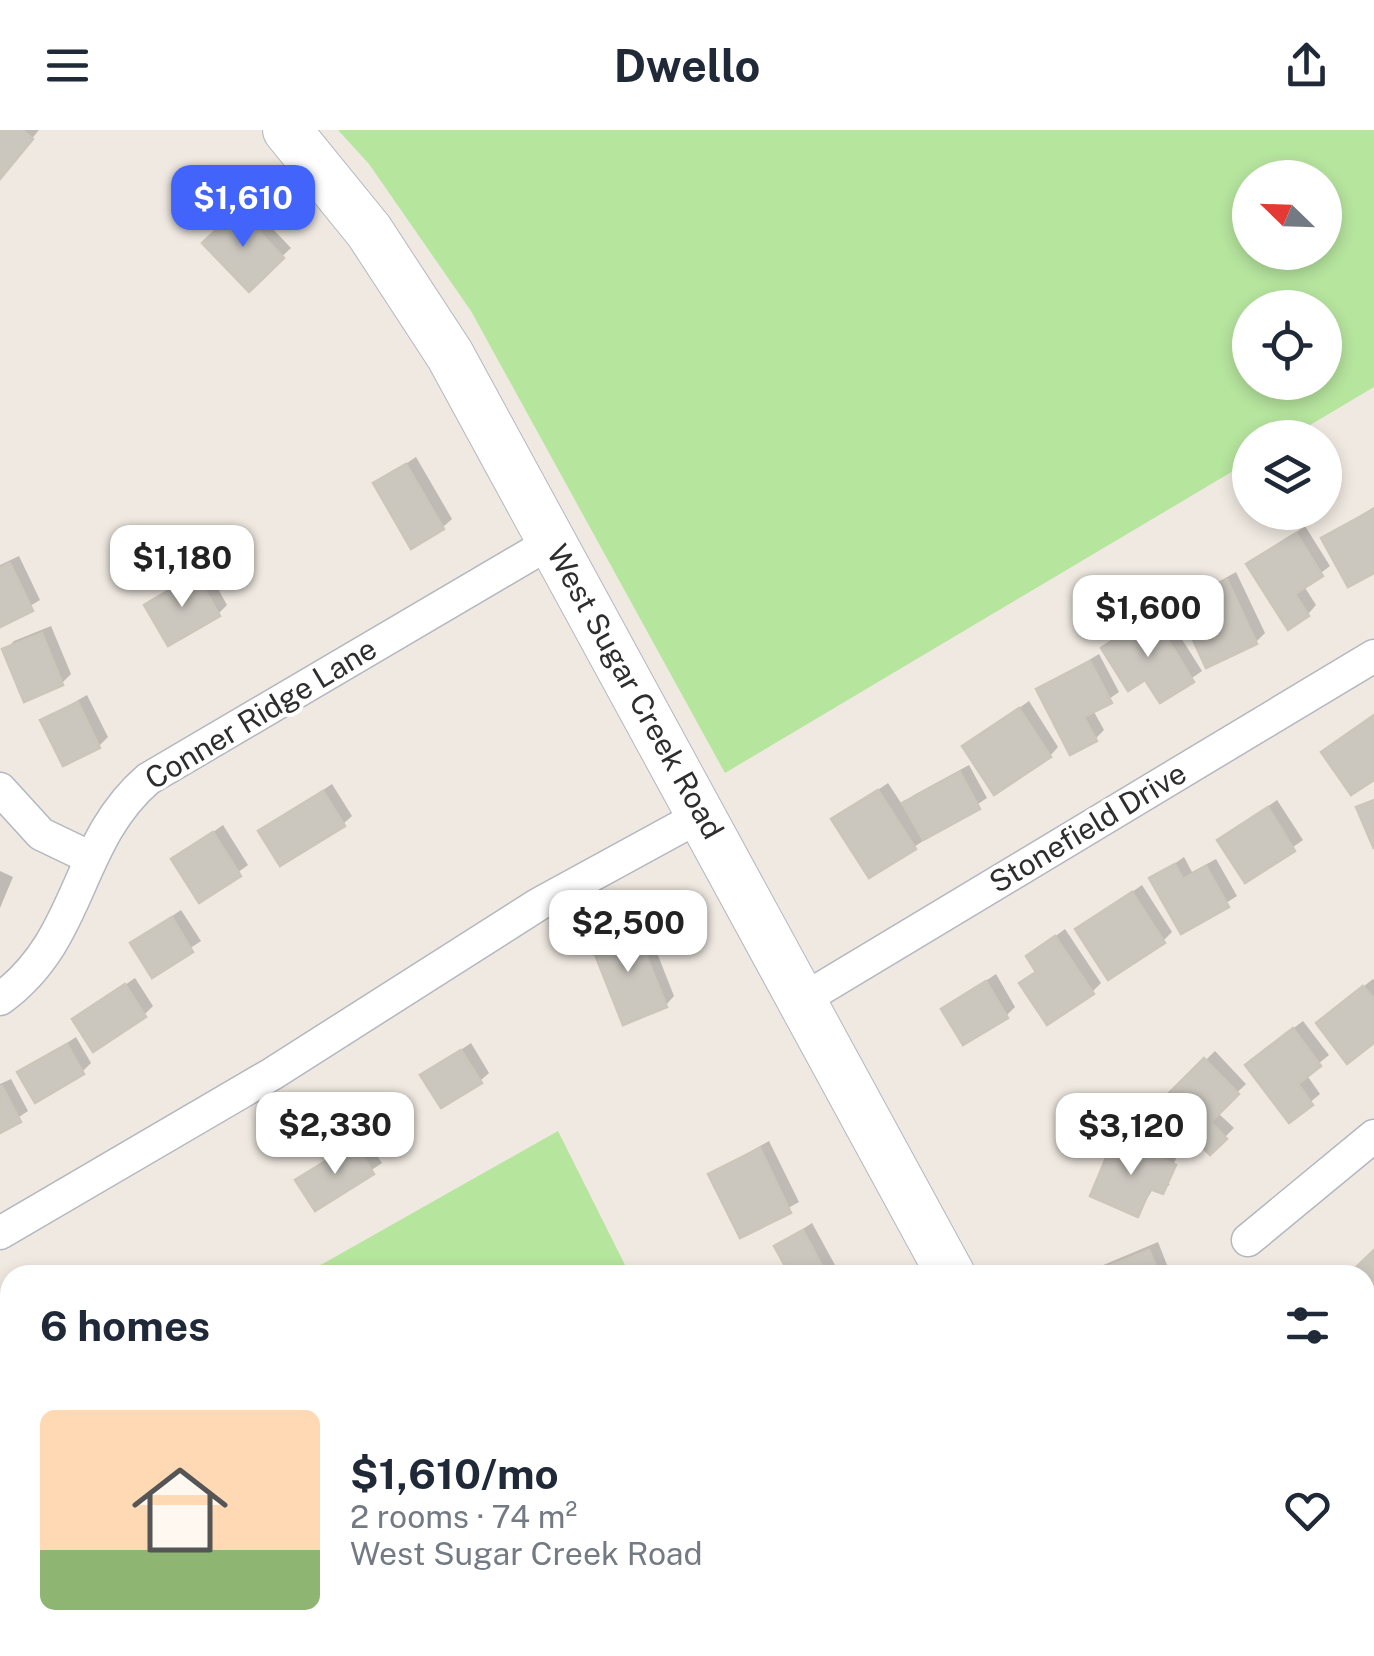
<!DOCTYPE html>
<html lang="en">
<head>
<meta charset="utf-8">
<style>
	body { margin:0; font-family:"Public Sans",sans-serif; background:#f6f6f7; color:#1f2937; height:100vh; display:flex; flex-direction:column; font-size:38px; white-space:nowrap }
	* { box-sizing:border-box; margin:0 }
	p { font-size:32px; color:#747a83 }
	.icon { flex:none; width:55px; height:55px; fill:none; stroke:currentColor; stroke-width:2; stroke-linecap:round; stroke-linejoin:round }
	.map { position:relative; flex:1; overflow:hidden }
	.panel { position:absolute; left:0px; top:1135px; width:1375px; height:392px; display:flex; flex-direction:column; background:#fff; border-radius:30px 30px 0 0; box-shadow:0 5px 15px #0003 }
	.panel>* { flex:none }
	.needle { width:65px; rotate:293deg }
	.fabs { position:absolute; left:1232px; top:30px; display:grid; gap:20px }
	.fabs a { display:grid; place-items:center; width:110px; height:110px; border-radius:50%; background:#fff; box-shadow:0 5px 15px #0003; font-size:50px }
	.price { position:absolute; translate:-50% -85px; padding:0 22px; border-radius:20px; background:#fff; color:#222; font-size:32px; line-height:65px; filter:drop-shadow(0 2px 5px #0008) }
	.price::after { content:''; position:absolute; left:50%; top:60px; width:30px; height:22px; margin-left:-15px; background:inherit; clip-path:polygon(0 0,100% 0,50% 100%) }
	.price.selected { background:#4264fb; color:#fff }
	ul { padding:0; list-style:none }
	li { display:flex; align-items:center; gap:30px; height:250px; padding:0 40px }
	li+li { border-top:2px solid #e0e1e3 }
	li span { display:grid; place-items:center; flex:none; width:280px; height:200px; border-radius:15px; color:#555 }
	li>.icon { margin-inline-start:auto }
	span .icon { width:120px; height:120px; fill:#fffc; stroke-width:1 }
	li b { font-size:42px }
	h2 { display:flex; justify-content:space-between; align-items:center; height:120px; padding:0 40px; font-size:42px }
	header { display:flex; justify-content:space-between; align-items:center; height:130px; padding:0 40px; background:#fff; font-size:45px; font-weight:700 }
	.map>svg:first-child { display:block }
	.green { fill:#b6e59e; fill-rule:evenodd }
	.shadow { fill:#0003 }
	.building { fill:#cbc7bf; stroke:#cbc5ba; stroke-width:2.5 }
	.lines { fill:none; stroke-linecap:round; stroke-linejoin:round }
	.minor-casing { stroke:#b4b7c1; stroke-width:35 }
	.secondary-casing { stroke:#b4b7c1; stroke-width:50 }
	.minor { stroke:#fff; stroke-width:32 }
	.secondary { stroke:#fff; stroke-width:48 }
	.labels { text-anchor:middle; stroke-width:8; stroke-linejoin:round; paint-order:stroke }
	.street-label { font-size:30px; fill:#2e2e2e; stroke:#fff }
</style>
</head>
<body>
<header><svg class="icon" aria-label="menu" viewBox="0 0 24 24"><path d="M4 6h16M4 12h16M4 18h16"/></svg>Dwello<svg class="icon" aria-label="share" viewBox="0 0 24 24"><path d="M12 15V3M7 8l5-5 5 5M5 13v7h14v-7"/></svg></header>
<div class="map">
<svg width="1374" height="1526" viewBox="0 0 1374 1526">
	<rect width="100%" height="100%" fill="#efe9e1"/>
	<g class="green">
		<path d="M 338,0 L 1374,0 L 1374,257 L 1290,307 L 1250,308 L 1250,331 L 725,643 L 471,181 L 369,34 ZM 1250,48 L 1325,48 L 1325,122 L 1250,122 ZM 1250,178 L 1325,178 L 1325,252 L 1250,252 Z"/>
		<path d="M 558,1001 L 630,1145 L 303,1145 Z"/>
		<path d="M 266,1518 L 698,1518 L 683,1526 L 175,1526 Z"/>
	</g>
	<g class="shadow">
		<path d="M 0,0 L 39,0 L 0,47 Z"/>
		<path d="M 248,73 L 291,118 L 249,158 L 206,113 Z"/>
		<path d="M 416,327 L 452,389 L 443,397 L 376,354 Z"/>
		<path d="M 1374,377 L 1374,440 L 1324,408 Z"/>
		<path d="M 1305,396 L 1330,436 L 1304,456 L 1316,475 L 1308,484 L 1250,435 Z"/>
		<path d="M 19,426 L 40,470 L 0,494 L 0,435 Z"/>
		<path d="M 206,437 L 227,475 L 218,484 L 147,475 Z"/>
		<path d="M 1236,442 L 1265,503 L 1256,512 L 1179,474 Z"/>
		<path d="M 1164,481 L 1202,541 L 1160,570 L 1146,546 L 1105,518 Z"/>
		<path d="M 51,496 L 71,544 L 62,553 L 5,520 L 14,511 Z"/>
		<path d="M 1099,524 L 1119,562 L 1093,580 L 1104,600 L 1095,609 L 1039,560 Z"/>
		<path d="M 87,565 L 108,607 L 99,616 L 43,590 Z"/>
		<path d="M 1029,571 L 1058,617 L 1050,626 L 965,616 Z"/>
		<path d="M 969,635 L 987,668 L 914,717 L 835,690 L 888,653 L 903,676 L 914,665 Z"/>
		<path d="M 332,654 L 352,686 L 343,694 L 262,701 Z"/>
		<path d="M 1277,670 L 1303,710 L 1246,750 L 1221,710 Z"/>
		<path d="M 223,695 L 248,735 L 200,770 L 174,730 Z"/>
		<path d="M 1184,727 L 1192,742 L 1216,729 L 1237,766 L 1182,801 L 1153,749 Z"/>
		<path d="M 0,741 L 13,747 L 0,778 Z"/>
		<path d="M 1142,755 L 1172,802 L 1163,811 L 1078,800 Z"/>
		<path d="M 181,780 L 201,811 L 152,844 L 133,813 Z"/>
		<path d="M 622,790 L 627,802 L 646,795 L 674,866 L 666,875 L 591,808 Z"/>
		<path d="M 1065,799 L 1101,853 L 1092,862 L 1022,853 L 1038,840 L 1029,826 Z"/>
		<path d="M 996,844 L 1015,877 L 1006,886 L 944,879 Z"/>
		<path d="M 135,848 L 153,876 L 144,885 L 75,890 Z"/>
		<path d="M 1373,849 L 1374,850 L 1374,910 L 1328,885 Z"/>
		<path d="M 1303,891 L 1329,925 L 1306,944 L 1320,964 L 1289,990 L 1257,926 Z"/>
		<path d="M 76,907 L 91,933 L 82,942 L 21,943 Z"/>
		<path d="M 471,913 L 489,943 L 480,951 L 424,945 Z"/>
		<path d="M 1215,921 L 1246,954 L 1217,982 L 1234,998 L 1210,1022 L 1162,973 Z"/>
		<path d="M 11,949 L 28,981 L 0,1000 L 0,954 Z"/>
		<path d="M 1125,1001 L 1178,1024 L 1165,1054 L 1170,1054 L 1163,1061 L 1154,1057 L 1138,1084 L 1116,1010 Z"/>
		<path d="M 364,1006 L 382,1033 L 315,1078 L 298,1050 Z"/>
		<path d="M 769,1011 L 799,1072 L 741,1105 L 711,1044 Z"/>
		<path d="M 812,1093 L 835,1135 L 824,1145 L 793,1145 L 777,1116 Z"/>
		<path d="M 1158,1112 L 1171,1145 L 1092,1145 L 1101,1136 Z"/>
		<path d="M 1374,1123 L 1374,1199 L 1367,1205 L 1365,1145 L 1351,1145 Z"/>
		<path d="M 955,1518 L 1009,1518 L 1014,1526 L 960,1526 Z"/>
		<path d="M 1306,1518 L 1352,1518 L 1340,1526 L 1311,1526 Z"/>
	</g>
	<g class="building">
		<path d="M 0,0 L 22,0 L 33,9 L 0,49 Z"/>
		<path d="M 238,79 L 284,128 L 249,162 L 202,113 Z"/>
		<path d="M 406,334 L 444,399 L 411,419 L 373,353 Z"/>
		<path d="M 1374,379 L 1374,443 L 1348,457 L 1321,408 Z"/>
		<path d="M 1296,403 L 1323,446 L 1295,464 L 1309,486 L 1288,500 L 1246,434 Z"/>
		<path d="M 10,433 L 33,481 L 0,497 L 0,438 Z"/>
		<path d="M 196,444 L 220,486 L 168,516 L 144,475 Z"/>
		<path d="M 1227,449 L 1257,514 L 1206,538 L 1176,473 Z"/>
		<path d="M 1153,485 L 1194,552 L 1160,573 L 1145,550 L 1128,561 L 1101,518 Z"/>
		<path d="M 42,503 L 63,555 L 24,572 L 2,519 Z"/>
		<path d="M 1090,531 L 1112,573 L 1084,587 L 1097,611 L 1070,625 L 1036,559 Z"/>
		<path d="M 78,572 L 100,618 L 63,636 L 40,590 Z"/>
		<path d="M 1019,578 L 1051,627 L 994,665 L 962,616 Z"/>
		<path d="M 1374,585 L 1374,650 L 1351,665 L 1321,622 Z"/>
		<path d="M 960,642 L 980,679 L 923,710 L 902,673 Z"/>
		<path d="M 878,660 L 916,719 L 869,748 L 831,689 Z"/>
		<path d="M 323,661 L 345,696 L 280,736 L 258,701 Z"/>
		<path d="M 1374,670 L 1374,719 L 1356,677 Z"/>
		<path d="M 1268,677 L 1295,721 L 1245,753 L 1217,710 Z"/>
		<path d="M 213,702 L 241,746 L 199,773 L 171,729 Z"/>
		<path d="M 1175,734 L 1183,749 L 1206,736 L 1229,777 L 1181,804 L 1149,748 Z"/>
		<path d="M 1132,762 L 1165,813 L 1108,850 L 1075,799 Z"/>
		<path d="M 172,787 L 193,822 L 152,848 L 130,813 Z"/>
		<path d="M 613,797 L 618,809 L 637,802 L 667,877 L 623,895 L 588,807 Z"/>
		<path d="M 1055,806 L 1094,864 L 1047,895 L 1019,853 L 1036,842 L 1026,826 Z"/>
		<path d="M 986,851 L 1008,888 L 963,915 L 941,879 Z"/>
		<path d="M 125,854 L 146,887 L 93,922 L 72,889 Z"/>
		<path d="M 1363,856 L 1374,869 L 1374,913 L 1347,934 L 1316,893 Z"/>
		<path d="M 1293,898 L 1321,936 L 1298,954 L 1313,975 L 1289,993 L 1245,935 Z"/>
		<path d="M 67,914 L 84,944 L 35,973 L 17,942 Z"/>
		<path d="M 461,920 L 482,953 L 441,978 L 420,945 Z"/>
		<path d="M 1204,928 L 1239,964 L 1211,992 L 1227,1009 L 1210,1025 L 1159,973 Z"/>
		<path d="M 2,956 L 21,992 L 0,1003 L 0,957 Z"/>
		<path d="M 1114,1009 L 1176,1035 L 1163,1064 L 1150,1059 L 1138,1087 L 1090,1066 Z"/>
		<path d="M 355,1013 L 374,1044 L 315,1081 L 295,1050 Z"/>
		<path d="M 760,1018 L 791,1083 L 740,1108 L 708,1044 Z"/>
		<path d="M 803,1100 L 827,1145 L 790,1145 L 774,1116 Z"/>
		<path d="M 1149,1120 L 1160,1145 L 1089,1145 L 1089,1144 Z"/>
		<path d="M 1374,1120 L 1374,1202 L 1367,1209 L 1365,1145 L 1348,1145 Z"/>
		<path d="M 10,1465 L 10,1516 L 0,1520 L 0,1470 Z"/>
		<path d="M 952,1518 L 996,1518 L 1001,1526 L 957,1526 Z"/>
		<path d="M 1303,1518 L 1347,1518 L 1350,1523 L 1308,1526 Z"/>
	</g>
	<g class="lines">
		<defs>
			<g id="minor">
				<path d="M 0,659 L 41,704 L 91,728"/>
				<path d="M 0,869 C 83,809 74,713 148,649 L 553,411"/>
				<path d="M 802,870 L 1374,526"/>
				<path d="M 0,1103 L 272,944 L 539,774 L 702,685"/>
				<path d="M 1248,1110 L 1374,1006"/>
			</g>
			<g id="secondary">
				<path d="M 287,0 L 369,101 L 450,225 L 951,1145"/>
				<path d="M 1147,1518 L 1151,1526"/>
			</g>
		</defs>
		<use href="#minor" class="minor-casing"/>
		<use href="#secondary" class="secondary-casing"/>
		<use href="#minor" class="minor"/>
		<use href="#secondary" class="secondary"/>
	</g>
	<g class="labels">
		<g class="street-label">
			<text transform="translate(635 562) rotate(61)" y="10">West Sugar Creek Road</text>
			<text transform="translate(261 584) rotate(-31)" y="10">Conner Ridge Lane</text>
			<text transform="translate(1088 698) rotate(-31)" y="10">Stonefield Drive</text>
		</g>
	</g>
</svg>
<div class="fabs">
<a><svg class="needle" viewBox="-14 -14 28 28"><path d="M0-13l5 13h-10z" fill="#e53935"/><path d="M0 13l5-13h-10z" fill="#747a83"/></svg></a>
<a><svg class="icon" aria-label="locate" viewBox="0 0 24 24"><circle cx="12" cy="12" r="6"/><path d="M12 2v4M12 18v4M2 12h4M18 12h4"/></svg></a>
<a><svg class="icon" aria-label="layers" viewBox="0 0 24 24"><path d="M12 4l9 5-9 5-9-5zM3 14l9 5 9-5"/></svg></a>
</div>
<b class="price selected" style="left:243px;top:120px">$1,610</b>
<b class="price" style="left:182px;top:480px">$1,180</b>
<b class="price" style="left:1148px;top:530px">$1,600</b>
<b class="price" style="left:628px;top:845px">$2,500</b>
<b class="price" style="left:335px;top:1047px">$2,330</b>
<b class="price" style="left:1131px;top:1048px">$3,120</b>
<section class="panel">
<h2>6 homes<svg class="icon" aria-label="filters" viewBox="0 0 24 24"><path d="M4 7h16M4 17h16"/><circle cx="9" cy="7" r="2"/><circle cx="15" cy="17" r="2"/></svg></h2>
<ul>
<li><span style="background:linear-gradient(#ffd9b3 70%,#8fb573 0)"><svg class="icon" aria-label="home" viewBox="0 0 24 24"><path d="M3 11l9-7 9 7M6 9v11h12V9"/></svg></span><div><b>$1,610/mo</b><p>2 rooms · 74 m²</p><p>West Sugar Creek Road</p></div><svg class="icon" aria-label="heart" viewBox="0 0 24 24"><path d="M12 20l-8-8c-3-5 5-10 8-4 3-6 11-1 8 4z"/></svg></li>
</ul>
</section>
</div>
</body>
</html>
